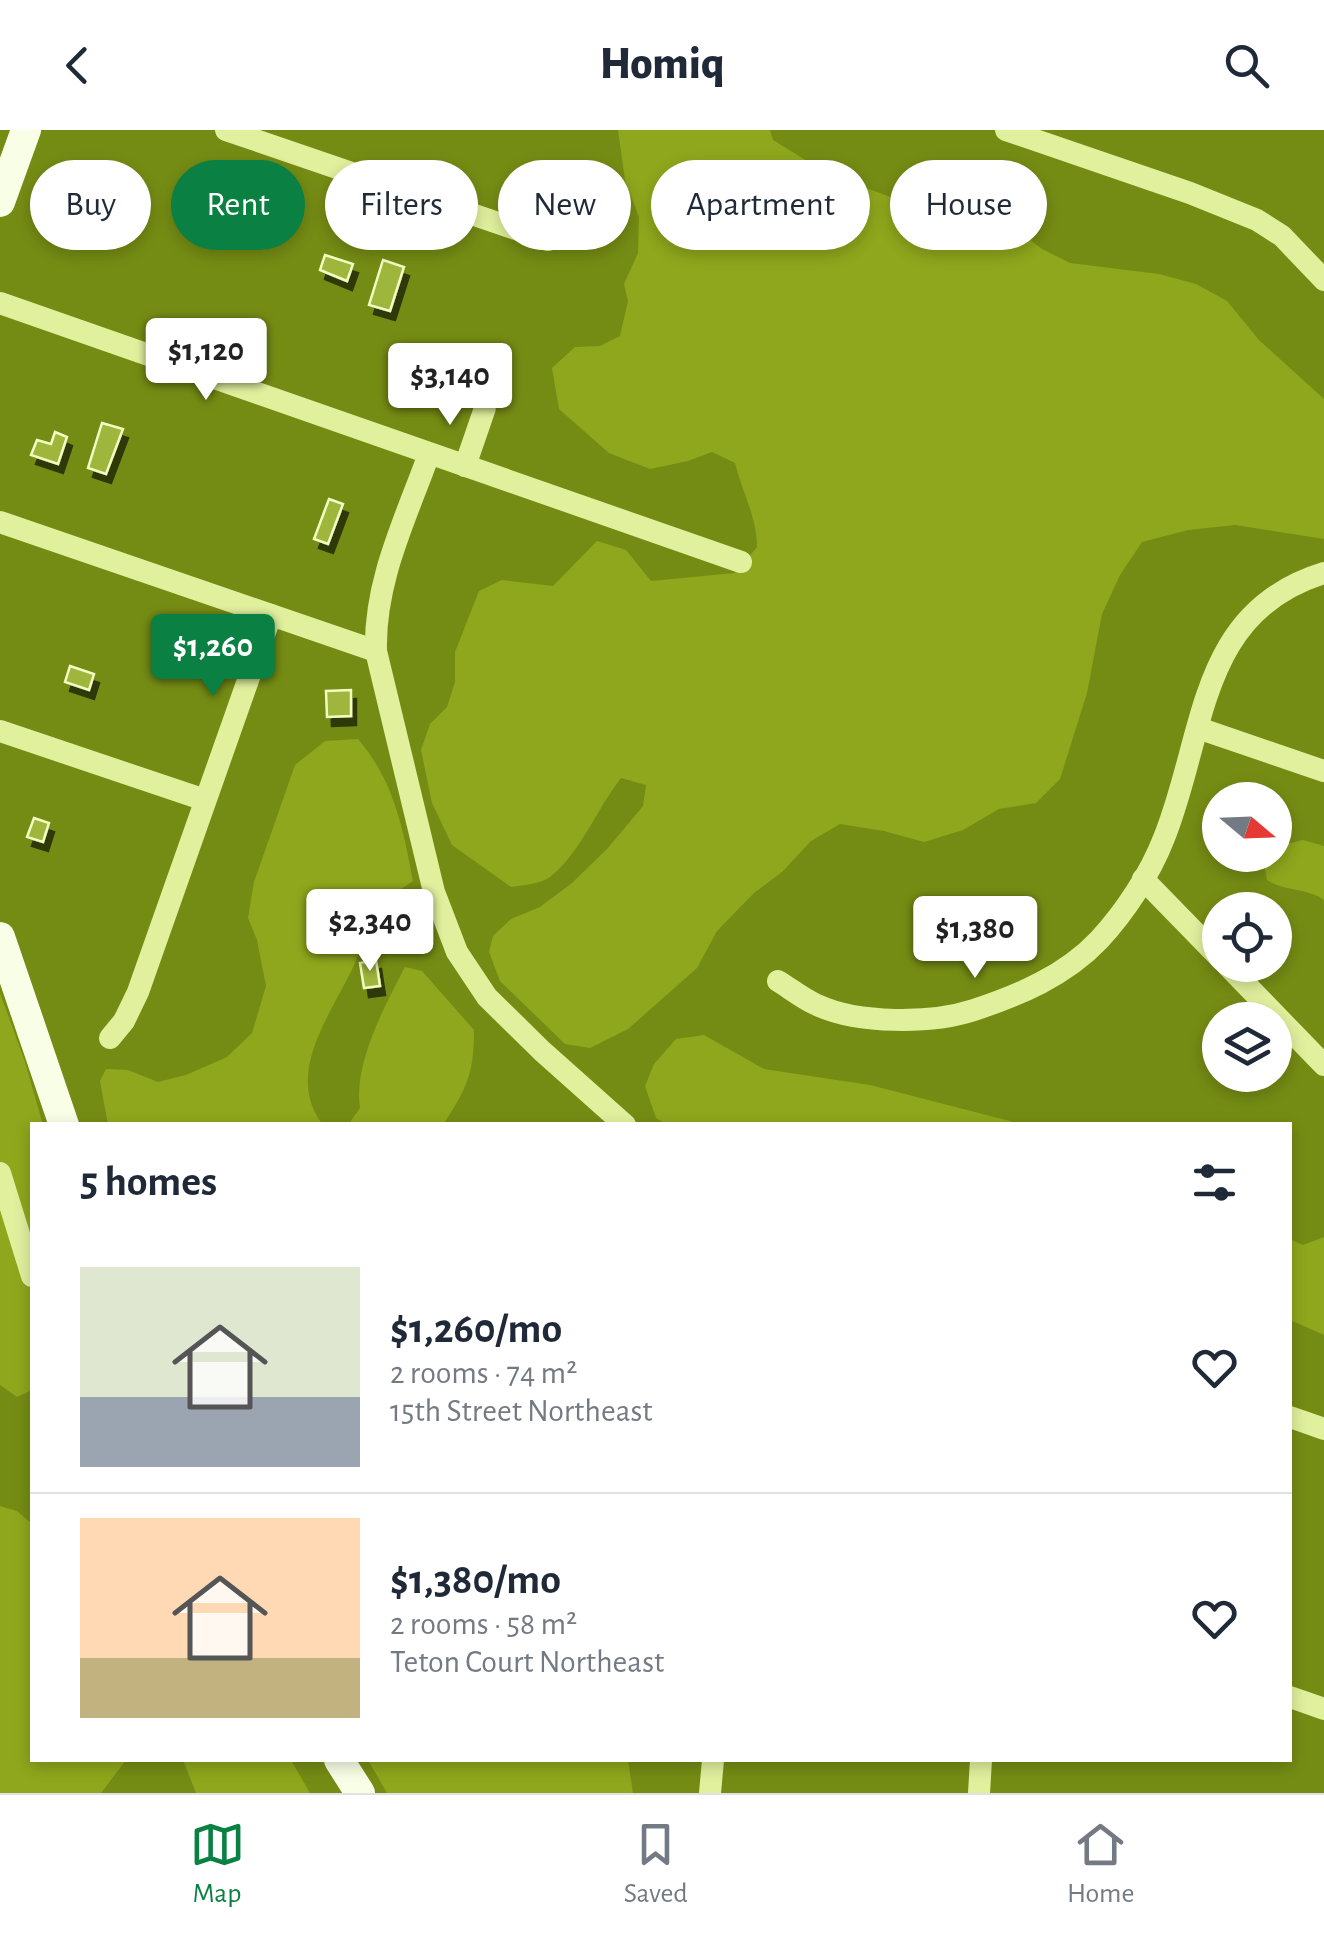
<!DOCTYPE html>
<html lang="en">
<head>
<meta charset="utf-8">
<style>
	body { margin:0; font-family:"Alegreya Sans",sans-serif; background:#f2f2f3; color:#1f2937; height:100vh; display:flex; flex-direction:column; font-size:38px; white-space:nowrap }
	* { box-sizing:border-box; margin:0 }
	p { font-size:32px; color:#747a83 }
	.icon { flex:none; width:55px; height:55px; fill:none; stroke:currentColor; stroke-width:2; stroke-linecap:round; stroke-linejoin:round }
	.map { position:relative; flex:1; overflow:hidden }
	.sheet { position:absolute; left:30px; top:992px; width:1262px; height:640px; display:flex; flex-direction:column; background:#fff; border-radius:0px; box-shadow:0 5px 15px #0003 }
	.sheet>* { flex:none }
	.hud { position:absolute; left:30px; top:30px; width:1265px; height:90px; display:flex; gap:20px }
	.needle { width:65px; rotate:109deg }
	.buttons { position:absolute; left:1202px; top:652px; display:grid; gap:20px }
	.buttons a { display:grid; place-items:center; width:90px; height:90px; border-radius:50%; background:#fff; box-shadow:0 5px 15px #0003; font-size:50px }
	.price { position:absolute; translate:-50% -85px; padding:0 22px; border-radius:10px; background:#fff; color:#222; font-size:32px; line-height:65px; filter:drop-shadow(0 2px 5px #0008) }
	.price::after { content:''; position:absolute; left:50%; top:60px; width:30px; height:22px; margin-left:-15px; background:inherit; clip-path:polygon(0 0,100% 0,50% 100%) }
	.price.current { background:#0b8043; color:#fff }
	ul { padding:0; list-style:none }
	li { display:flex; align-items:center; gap:30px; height:250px; padding:0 50px }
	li+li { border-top:2px solid #e0e1e3 }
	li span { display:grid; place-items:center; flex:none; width:280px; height:200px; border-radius:0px; color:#555 }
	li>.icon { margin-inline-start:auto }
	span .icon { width:120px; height:120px; fill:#fffc; stroke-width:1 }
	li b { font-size:42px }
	h2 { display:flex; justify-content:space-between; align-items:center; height:120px; padding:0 50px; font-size:42px }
	.tag { padding:0 35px; border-radius:45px; background:#fff; box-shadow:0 5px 15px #0003; font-size:35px; line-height:90px }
	.tag.current { background:#0b8043; color:#fff }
	header { display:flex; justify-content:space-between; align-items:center; height:130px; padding:0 50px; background:#fff; font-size:45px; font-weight:800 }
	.tabs { display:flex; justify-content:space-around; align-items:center; height:140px; border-top:2px solid #e0e1e3; background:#fff; font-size:28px; color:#747a83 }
	.tabs a { display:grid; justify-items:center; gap:5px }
	.tabs .current { color:#0b8043 }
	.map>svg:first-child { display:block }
	.green { fill:#8ea71c }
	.building { fill:#9fb63c; stroke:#f2fcc3; stroke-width:2.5; filter:url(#shadow) }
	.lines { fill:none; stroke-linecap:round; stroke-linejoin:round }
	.minor { stroke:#e1f09d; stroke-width:22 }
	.major { stroke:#f9ffe6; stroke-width:30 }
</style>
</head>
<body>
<header><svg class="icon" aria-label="back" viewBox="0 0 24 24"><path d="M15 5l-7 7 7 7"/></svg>Homiq<svg class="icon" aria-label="search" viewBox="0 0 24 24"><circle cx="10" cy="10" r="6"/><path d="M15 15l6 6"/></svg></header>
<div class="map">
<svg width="1324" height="1663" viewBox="0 0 1324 1663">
	<defs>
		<filter id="shadow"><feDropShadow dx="5" dy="9" stdDeviation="0" flood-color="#0009"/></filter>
	</defs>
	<rect width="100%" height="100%" fill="#758c14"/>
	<g class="green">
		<path d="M 618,0 L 770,0 L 773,10 L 828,44 L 896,69 L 979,82 L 1016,99 L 1042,119 L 1070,133 L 1159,144 L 1196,154 L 1227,171 L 1259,210 L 1324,269 L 1324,409 L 1235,395 L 1188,400 L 1142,412 L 1120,445 L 1102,484 L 1087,563 L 1060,649 L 1036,673 L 999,679 L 963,700 L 924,712 L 884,701 L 840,694 L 811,711 L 782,742 L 754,763 L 717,801 L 697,838 L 628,899 L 590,918 L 565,914 L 500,851 L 489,822 L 493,806 L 511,789 L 540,777 L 572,753 L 608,718 L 643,676 L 646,655 L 621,648 C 598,677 579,725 550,747 C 541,754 523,755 511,757 L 452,715 L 432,673 L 421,620 L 430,594 L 447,577 L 455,552 L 455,522 L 479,461 L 502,450 L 553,456 L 597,411 L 626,420 L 651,451 L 735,443 L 757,417 C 757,387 742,362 735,333 L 712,322 L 688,331 L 650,339 L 609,323 L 559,279 L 552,238 L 575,217 L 600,216 L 620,206 L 628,171 L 624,154 L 638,123 L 639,87 L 625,50 Z"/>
		<path d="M 358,609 C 394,651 403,698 413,751 L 365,784 C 363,796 363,811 359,823 C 340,875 280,939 323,995 L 108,995 L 100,951 L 106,939 L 128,940 L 158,952 L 186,945 L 227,927 L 252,903 L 266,856 L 257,810 L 248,788 L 254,752 L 295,635 L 325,611 Z"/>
		<path d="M 1303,710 L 1324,716 L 1324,770 C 1308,758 1286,762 1267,750 L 1263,729 L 1267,725 L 1275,725 L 1275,717 Z"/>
		<path d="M 405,837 L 422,841 L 474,900 C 474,944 467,958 443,995 L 348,995 L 360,978 C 353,935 385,875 405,837 Z"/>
		<path d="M 0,863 L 25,932 L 43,995 L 32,995 L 32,1260 L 17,1267 L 0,1255 Z"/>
		<path d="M 704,905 L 764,939 L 870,955 L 1010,991 L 1015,995 L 667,995 L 656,988 L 645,956 L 654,934 L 676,909 Z"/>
		<path d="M 1324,1107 L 1324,1205 L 1290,1190 L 1290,1109 L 1303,1115 Z"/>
		<path d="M 0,1376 L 17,1381 L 32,1394 L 32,1630 L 126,1630 L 101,1663 L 0,1663 Z"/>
		<path d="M 183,1630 L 291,1630 L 310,1663 L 196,1663 Z"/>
		<path d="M 368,1630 L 628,1630 L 633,1663 L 387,1663 Z"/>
	</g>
	<g class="building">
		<path d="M 228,73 L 245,79 L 239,96 L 222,90 Z"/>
		<path d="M 325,125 L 353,134 L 347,151 L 320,140 Z"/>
		<path d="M 383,130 L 404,137 L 390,181 L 369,175 Z"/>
		<path d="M 102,293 L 123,299 L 106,344 L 88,338 Z"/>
		<path d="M 55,302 L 67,307 L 58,334 L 31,325 L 37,310 L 51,314 Z"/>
		<path d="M 329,369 L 343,374 L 328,414 L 314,409 Z"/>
		<path d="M 70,536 L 94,544 L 89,560 L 65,552 Z"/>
		<path d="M 351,560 L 351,586 L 327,587 L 326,561 Z"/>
		<path d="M 34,688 L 49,693 L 43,712 L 27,707 Z"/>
		<path d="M 376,830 L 380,856 L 364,858 L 360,833 Z"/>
	</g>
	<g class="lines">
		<g class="minor">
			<path d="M 226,0 L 548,110"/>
			<path d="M 1006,0 L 1190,63 L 1257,90 L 1282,106 L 1324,150"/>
			<path d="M 0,173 L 741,432"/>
			<path d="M 429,324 C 406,388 374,451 376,521 L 434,762 L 457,822 L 487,867 L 542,921 L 625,995"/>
			<path d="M 465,336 L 485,278"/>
			<path d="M 0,392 L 376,521"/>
			<path d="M 1198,598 L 1324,641"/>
			<path d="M 0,601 L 205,670"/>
			<path d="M 1143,749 L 1220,828"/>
			<path d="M 1227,835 L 1324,935"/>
			<path d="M 778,851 C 791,859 803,869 817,875 C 858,894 931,894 974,880 C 1019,865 1065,846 1099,810 C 1125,782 1150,744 1164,708 C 1206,604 1197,482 1324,443"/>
			<path d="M 110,908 L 124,891 L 138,862 L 271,485"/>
			<path d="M 0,1043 L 32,1146"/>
			<path d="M 1290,1287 L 1324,1299"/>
			<path d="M 1290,1567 L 1324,1579"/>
			<path d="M 710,1663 L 713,1630"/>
			<path d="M 979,1663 L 981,1630"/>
		</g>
		<g class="major">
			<path d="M 0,72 L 26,0"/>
			<path d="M 0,807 L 64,995"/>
			<path d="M 339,1630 L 360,1663"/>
		</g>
	</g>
</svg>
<div class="buttons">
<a><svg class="needle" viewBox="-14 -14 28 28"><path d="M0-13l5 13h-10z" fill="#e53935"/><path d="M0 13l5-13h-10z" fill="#747a83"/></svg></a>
<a><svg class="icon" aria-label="locate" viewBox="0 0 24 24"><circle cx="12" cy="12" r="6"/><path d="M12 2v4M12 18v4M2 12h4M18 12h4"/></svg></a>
<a><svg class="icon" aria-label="layers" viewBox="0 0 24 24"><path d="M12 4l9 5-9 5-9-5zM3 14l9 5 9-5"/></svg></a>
</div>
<b class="price" style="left:206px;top:273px">$1,120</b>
<b class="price" style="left:450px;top:298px">$3,140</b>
<b class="price current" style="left:213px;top:569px">$1,260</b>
<b class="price" style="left:370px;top:844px">$2,340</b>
<b class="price" style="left:975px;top:851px">$1,380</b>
<div class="hud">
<a class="tag">Buy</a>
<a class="tag current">Rent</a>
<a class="tag">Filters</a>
<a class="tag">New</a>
<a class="tag">Apartment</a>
<a class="tag">House</a>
</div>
<section class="sheet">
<h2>5 homes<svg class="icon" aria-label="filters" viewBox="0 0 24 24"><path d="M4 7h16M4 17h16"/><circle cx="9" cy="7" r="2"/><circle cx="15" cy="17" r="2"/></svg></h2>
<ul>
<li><span style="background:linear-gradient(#dfe7d0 65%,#9aa5b1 0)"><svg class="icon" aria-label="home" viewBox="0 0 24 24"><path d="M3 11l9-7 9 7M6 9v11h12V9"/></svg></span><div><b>$1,260/mo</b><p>2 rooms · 74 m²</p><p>15th Street Northeast</p></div><svg class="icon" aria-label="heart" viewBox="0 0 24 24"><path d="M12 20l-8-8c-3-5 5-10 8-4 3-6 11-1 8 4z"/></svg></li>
<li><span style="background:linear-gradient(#ffd9b3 70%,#c2b280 0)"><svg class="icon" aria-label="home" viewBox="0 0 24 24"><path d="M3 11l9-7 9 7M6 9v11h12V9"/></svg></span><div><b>$1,380/mo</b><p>2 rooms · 58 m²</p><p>Teton Court Northeast</p></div><svg class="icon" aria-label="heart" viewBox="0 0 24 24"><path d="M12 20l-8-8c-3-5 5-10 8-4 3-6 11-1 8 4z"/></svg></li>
</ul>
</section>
</div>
<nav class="tabs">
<a class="current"><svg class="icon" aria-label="map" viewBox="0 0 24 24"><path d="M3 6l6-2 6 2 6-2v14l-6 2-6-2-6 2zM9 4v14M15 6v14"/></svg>Map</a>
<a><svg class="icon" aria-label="saved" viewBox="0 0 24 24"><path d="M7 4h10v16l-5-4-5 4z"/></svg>Saved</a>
<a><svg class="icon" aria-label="home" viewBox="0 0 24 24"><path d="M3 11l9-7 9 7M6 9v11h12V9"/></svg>Home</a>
</nav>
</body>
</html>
